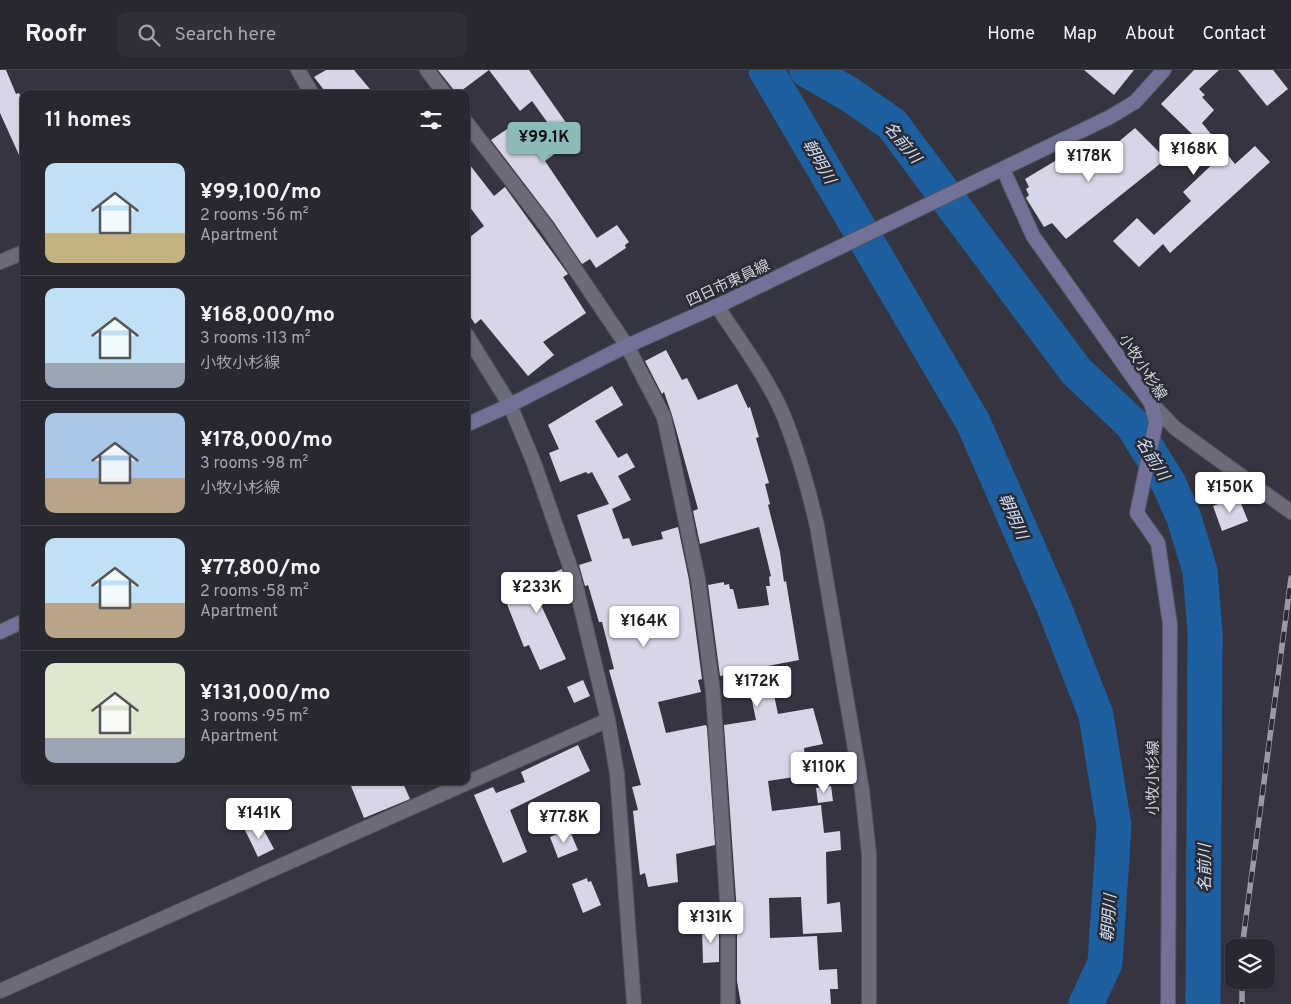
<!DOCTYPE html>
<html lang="en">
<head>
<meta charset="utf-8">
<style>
	body { margin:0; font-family:Overpass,"Noto Sans JP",sans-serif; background:#303039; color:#f1f3f6; height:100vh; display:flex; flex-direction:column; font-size:19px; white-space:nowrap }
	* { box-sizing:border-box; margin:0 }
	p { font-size:16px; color:#a5a6ab }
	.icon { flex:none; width:28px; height:28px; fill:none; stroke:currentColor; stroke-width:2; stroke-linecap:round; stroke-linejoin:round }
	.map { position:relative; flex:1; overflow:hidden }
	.details { position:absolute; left:20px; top:20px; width:450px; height:695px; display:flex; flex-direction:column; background:#282831; border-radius:10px; box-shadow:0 1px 4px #0004,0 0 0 1px #44444d }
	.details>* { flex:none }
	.controls { position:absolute; left:1225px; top:869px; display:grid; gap:10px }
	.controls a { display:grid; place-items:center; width:50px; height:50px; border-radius:10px; background:#282831; box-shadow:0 1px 4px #0004,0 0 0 1px #44444d; font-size:25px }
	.price { position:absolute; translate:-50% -42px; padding:0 11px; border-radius:5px; background:#fff; color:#222; font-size:16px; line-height:32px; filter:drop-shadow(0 1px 2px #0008) }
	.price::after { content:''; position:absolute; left:50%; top:30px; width:15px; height:11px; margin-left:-8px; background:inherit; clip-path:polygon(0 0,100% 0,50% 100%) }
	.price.active { background:#8bbbb9; color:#111 }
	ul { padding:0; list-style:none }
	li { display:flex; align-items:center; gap:15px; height:125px; padding:0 25px }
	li+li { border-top:1px solid #44444d }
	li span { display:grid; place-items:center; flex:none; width:140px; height:100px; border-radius:10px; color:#555 }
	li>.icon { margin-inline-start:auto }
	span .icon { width:60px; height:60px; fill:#fffc; stroke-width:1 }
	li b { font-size:21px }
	h2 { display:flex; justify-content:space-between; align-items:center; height:60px; padding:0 25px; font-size:21px }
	header { display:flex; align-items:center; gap:30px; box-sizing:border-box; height:70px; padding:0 25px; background:#282831; border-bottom:1px solid #44444d }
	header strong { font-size:24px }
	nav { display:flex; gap:28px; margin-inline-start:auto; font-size:18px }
	.search { width:350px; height:45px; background:#303039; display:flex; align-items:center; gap:12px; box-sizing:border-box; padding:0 18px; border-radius:10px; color:#a5a6ab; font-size:19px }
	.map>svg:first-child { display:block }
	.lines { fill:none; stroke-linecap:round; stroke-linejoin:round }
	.river { stroke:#1d5f9f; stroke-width:35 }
	.building { fill:#d6d6e6 }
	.minor-casing { stroke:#53535d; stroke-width:16 }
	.secondary-casing { stroke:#53535d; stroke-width:16 }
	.minor { stroke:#6b6b79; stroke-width:14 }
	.secondary { stroke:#727298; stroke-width:14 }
	.rail-casing { stroke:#999aa3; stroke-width:5.5 }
	.rail { stroke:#2b2b36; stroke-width:4; stroke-dasharray:11; stroke-linecap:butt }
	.labels { text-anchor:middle; stroke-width:5; stroke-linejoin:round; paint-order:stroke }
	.street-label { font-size:15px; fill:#d2d3da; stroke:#2b2b36 }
	.water-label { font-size:16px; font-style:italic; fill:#d0e0f2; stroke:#2b2b36 }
</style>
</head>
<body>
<header>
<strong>Roofr</strong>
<div class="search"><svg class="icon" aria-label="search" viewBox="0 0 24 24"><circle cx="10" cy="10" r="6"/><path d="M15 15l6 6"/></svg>Search here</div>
<nav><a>Home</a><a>Map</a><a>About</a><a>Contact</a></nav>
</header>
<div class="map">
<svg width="1291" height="934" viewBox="0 0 1291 934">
	<rect width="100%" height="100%" fill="#353541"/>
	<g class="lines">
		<g class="river">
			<path d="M 766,0 L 973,352 L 1054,537 L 1096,645 L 1114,756 L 1105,893 L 1086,934"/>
			<path d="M 807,0 L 849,24 L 892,54 L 1076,301 L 1132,354 L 1169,414 L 1184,448 L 1200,501 L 1205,562 L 1203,934"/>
		</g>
	</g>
	<g class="building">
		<path d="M 0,0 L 6,0 L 16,24 L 19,23 L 24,34 L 24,96 L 0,43 Z"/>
		<path d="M 326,0 L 354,0 L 374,24 L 327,24 L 314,7 Z"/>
		<path d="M 438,0 L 529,0 L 574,64 L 566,70 L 568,74 L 545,91 L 597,168 L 617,155 L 629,172 L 625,175 L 626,178 L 596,198 L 590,189 L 582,194 L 553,151 L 491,70 L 510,57 L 528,82 L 555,63 L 532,31 L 520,41 L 489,0 L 457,24 Z"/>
		<path d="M 1084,0 L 1134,0 L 1114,25 Z"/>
		<path d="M 1194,0 L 1219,0 L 1199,19 L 1205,25 L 1202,27 L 1214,40 L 1202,53 L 1235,94 L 1255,76 L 1270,92 L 1170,183 L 1163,174 L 1139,197 L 1113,171 L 1137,148 L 1156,167 L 1154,165 L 1191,131 L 1183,122 L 1218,89 L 1161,34 Z"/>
		<path d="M 1238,0 L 1273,0 L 1288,19 L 1267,36 Z"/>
		<path d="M 1135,58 L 1166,89 L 1066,169 L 1052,153 L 1044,157 L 1026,128 L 1029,125 L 1026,119 L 1029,117 L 1025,109 L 1075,79 L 1092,94 Z"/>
		<path d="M 466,90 L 494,126 L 505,117 L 568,204 L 563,207 L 586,243 L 543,272 L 554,285 L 528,306 L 481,249 L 475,254 L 466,240 L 466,170 L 484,156 L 466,132 Z"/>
		<path d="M 666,280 L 682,310 L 687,308 L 698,330 L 737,314 L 748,338 L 750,337 L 759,367 L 756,368 L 769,413 L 765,414 L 770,434 L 768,435 L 780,482 L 784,512 L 786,511 L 799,590 L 768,596 L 778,644 L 813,638 L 823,674 L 804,678 L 807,705 L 768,711 L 772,741 L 821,735 L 824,763 L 840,761 L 841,780 L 826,782 L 827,834 L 840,832 L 842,862 L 803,864 L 801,827 L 769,828 L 770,868 L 817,866 L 819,900 L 837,899 L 838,919 L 830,919 L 831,934 L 741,934 L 737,911 L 737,843 L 724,655 L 756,650 L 746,602 L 720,606 L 708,515 L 724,512 L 724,515 L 729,514 L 730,519 L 733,519 L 738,539 L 769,535 L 766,516 L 770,516 L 769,507 L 771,506 L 759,457 L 700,474 L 693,441 L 698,439 L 672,345 L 664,322 L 662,324 L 645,291 Z"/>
		<path d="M 612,316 L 623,335 L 595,351 L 618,388 L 627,383 L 635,397 L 618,406 L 631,430 L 612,439 L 623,469 L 629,468 L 632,476 L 663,469 L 661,462 L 678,457 L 689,510 L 702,609 L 698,610 L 701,622 L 658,632 L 666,663 L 706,655 L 707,658 L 715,775 L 676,784 L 678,812 L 648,817 L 645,803 L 640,805 L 633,741 L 638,740 L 632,717 L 641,715 L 609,600 L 614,599 L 602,552 L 599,552 L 588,515 L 585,516 L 579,495 L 592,491 L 577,445 L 609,434 L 592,402 L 588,404 L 586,402 L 560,412 L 549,383 L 559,379 L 548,355 Z"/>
		<path d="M 1238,426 L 1248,451 L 1222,461 L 1213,436 Z"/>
		<path d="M 562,499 L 569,523 L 541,535 L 566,589 L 540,600 L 529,575 L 524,577 L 501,519 L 540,502 L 542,507 Z"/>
		<path d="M 583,610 L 590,626 L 574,633 L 567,617 Z"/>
		<path d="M 578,675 L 590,701 L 510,740 L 527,782 L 503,793 L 474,725 L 493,717 L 496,723 L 525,712 L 521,702 Z"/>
		<path d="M 349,711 L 402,711 L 410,729 L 364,748 Z"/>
		<path d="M 831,716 L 833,731 L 818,733 L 816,718 Z"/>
		<path d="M 260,753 L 274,779 L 258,787 L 245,760 Z"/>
		<path d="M 569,759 L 578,780 L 558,788 L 550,767 Z"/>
		<path d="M 587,808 L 588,812 L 591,811 L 601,835 L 583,843 L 572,814 Z"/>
		<path d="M 719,856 L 719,892 L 703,893 L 702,857 Z"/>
	</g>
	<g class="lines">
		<defs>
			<g id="minor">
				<path d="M 298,0 L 312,24"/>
				<path d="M 427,0 L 445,24"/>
				<path d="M 466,52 L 546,156 L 627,276 L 664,347 L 698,509 L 713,622 L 728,844 L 728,934"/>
				<path d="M 0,192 L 24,182"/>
				<path d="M 717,236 C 739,270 765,304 782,342 C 797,378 808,417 817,456 L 862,720 L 869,784 L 869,934"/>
				<path d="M 466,264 L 510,335 L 534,393 L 574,508 L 608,650 L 617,704 L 634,934"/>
				<path d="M 1151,333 L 1175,358 L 1291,442"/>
				<path d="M 0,921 L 608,650"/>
			</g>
			<g id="secondary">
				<path d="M 1003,99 L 1033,166 L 1151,333 L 1156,352 L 1137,443 L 1158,473 L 1170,554 L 1168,934"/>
				<path d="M 466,355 L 510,335 L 620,279 L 726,232 L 1110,47 L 1135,32 L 1164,0"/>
				<path d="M 0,562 L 24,551"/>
			</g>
		</defs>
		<use href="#minor" class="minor-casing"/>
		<use href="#secondary" class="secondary-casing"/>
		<use href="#minor" class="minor"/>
		<use href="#secondary" class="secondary"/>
		<defs>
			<g id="rail">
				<path d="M 1242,878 L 1291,508"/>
				<path d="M 1242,910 L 1242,934"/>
			</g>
		</defs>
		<use href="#rail" class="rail-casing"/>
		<use href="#rail" class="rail"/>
	</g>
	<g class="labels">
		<g class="street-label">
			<text transform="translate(728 213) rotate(-25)" y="5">四日市東員線</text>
			<text transform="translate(1143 297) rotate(57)" y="5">小牧小杉線</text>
			<text transform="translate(1153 708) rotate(-90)" y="5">小牧小杉線</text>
		</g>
		<g class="water-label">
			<text transform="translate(903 72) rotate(50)" y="6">名前川</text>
			<text transform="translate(820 91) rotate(60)" y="6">朝明川</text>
			<text transform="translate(1153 388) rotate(58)" y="6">名前川</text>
			<text transform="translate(1014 446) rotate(66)" y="6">朝明川</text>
			<text transform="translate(1204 798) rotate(-90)" y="6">名前川</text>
			<text transform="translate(1108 848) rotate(-86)" y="6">朝明川</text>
		</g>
	</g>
</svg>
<div class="controls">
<a><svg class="icon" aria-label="layers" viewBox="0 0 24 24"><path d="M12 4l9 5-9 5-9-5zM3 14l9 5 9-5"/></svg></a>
</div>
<b class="price active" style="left:544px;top:94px">¥99.1K</b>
<b class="price" style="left:1194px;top:106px">¥168K</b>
<b class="price" style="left:1089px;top:113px">¥178K</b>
<b class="price" style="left:1230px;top:444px">¥150K</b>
<b class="price" style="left:537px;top:544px">¥233K</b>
<b class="price" style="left:644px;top:578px">¥164K</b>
<b class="price" style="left:757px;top:638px">¥172K</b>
<b class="price" style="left:824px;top:724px">¥110K</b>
<b class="price" style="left:259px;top:770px">¥141K</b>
<b class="price" style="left:564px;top:774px">¥77.8K</b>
<b class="price" style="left:711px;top:874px">¥131K</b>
<section class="details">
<h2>11 homes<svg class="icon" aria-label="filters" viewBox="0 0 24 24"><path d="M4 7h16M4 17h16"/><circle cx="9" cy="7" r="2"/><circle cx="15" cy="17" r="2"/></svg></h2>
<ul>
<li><span style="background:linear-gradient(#bfe0f5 70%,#c2b280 0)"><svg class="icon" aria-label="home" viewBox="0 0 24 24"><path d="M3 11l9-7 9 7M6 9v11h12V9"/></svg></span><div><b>¥99,100/mo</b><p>2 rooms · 56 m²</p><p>Apartment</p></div></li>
<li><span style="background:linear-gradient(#bfe0f5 75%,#9aa5b1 0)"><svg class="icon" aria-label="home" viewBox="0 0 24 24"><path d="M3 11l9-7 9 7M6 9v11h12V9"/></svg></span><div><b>¥168,000/mo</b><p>3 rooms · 113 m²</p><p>小牧小杉線</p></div></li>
<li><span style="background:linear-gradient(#a9c7e8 65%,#b9a48a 0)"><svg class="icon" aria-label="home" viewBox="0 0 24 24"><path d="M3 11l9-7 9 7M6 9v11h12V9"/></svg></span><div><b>¥178,000/mo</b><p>3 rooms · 98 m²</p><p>小牧小杉線</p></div></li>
<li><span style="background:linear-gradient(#bfe0f5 65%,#b9a48a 0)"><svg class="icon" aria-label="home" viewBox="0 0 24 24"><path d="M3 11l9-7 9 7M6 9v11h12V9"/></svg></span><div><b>¥77,800/mo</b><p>2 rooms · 58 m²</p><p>Apartment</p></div></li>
<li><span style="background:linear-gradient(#dfe7d0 75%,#9aa5b1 0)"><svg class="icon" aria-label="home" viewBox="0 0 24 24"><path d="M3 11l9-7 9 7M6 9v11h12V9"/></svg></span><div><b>¥131,000/mo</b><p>3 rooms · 95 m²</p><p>Apartment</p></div></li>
</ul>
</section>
</div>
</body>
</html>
